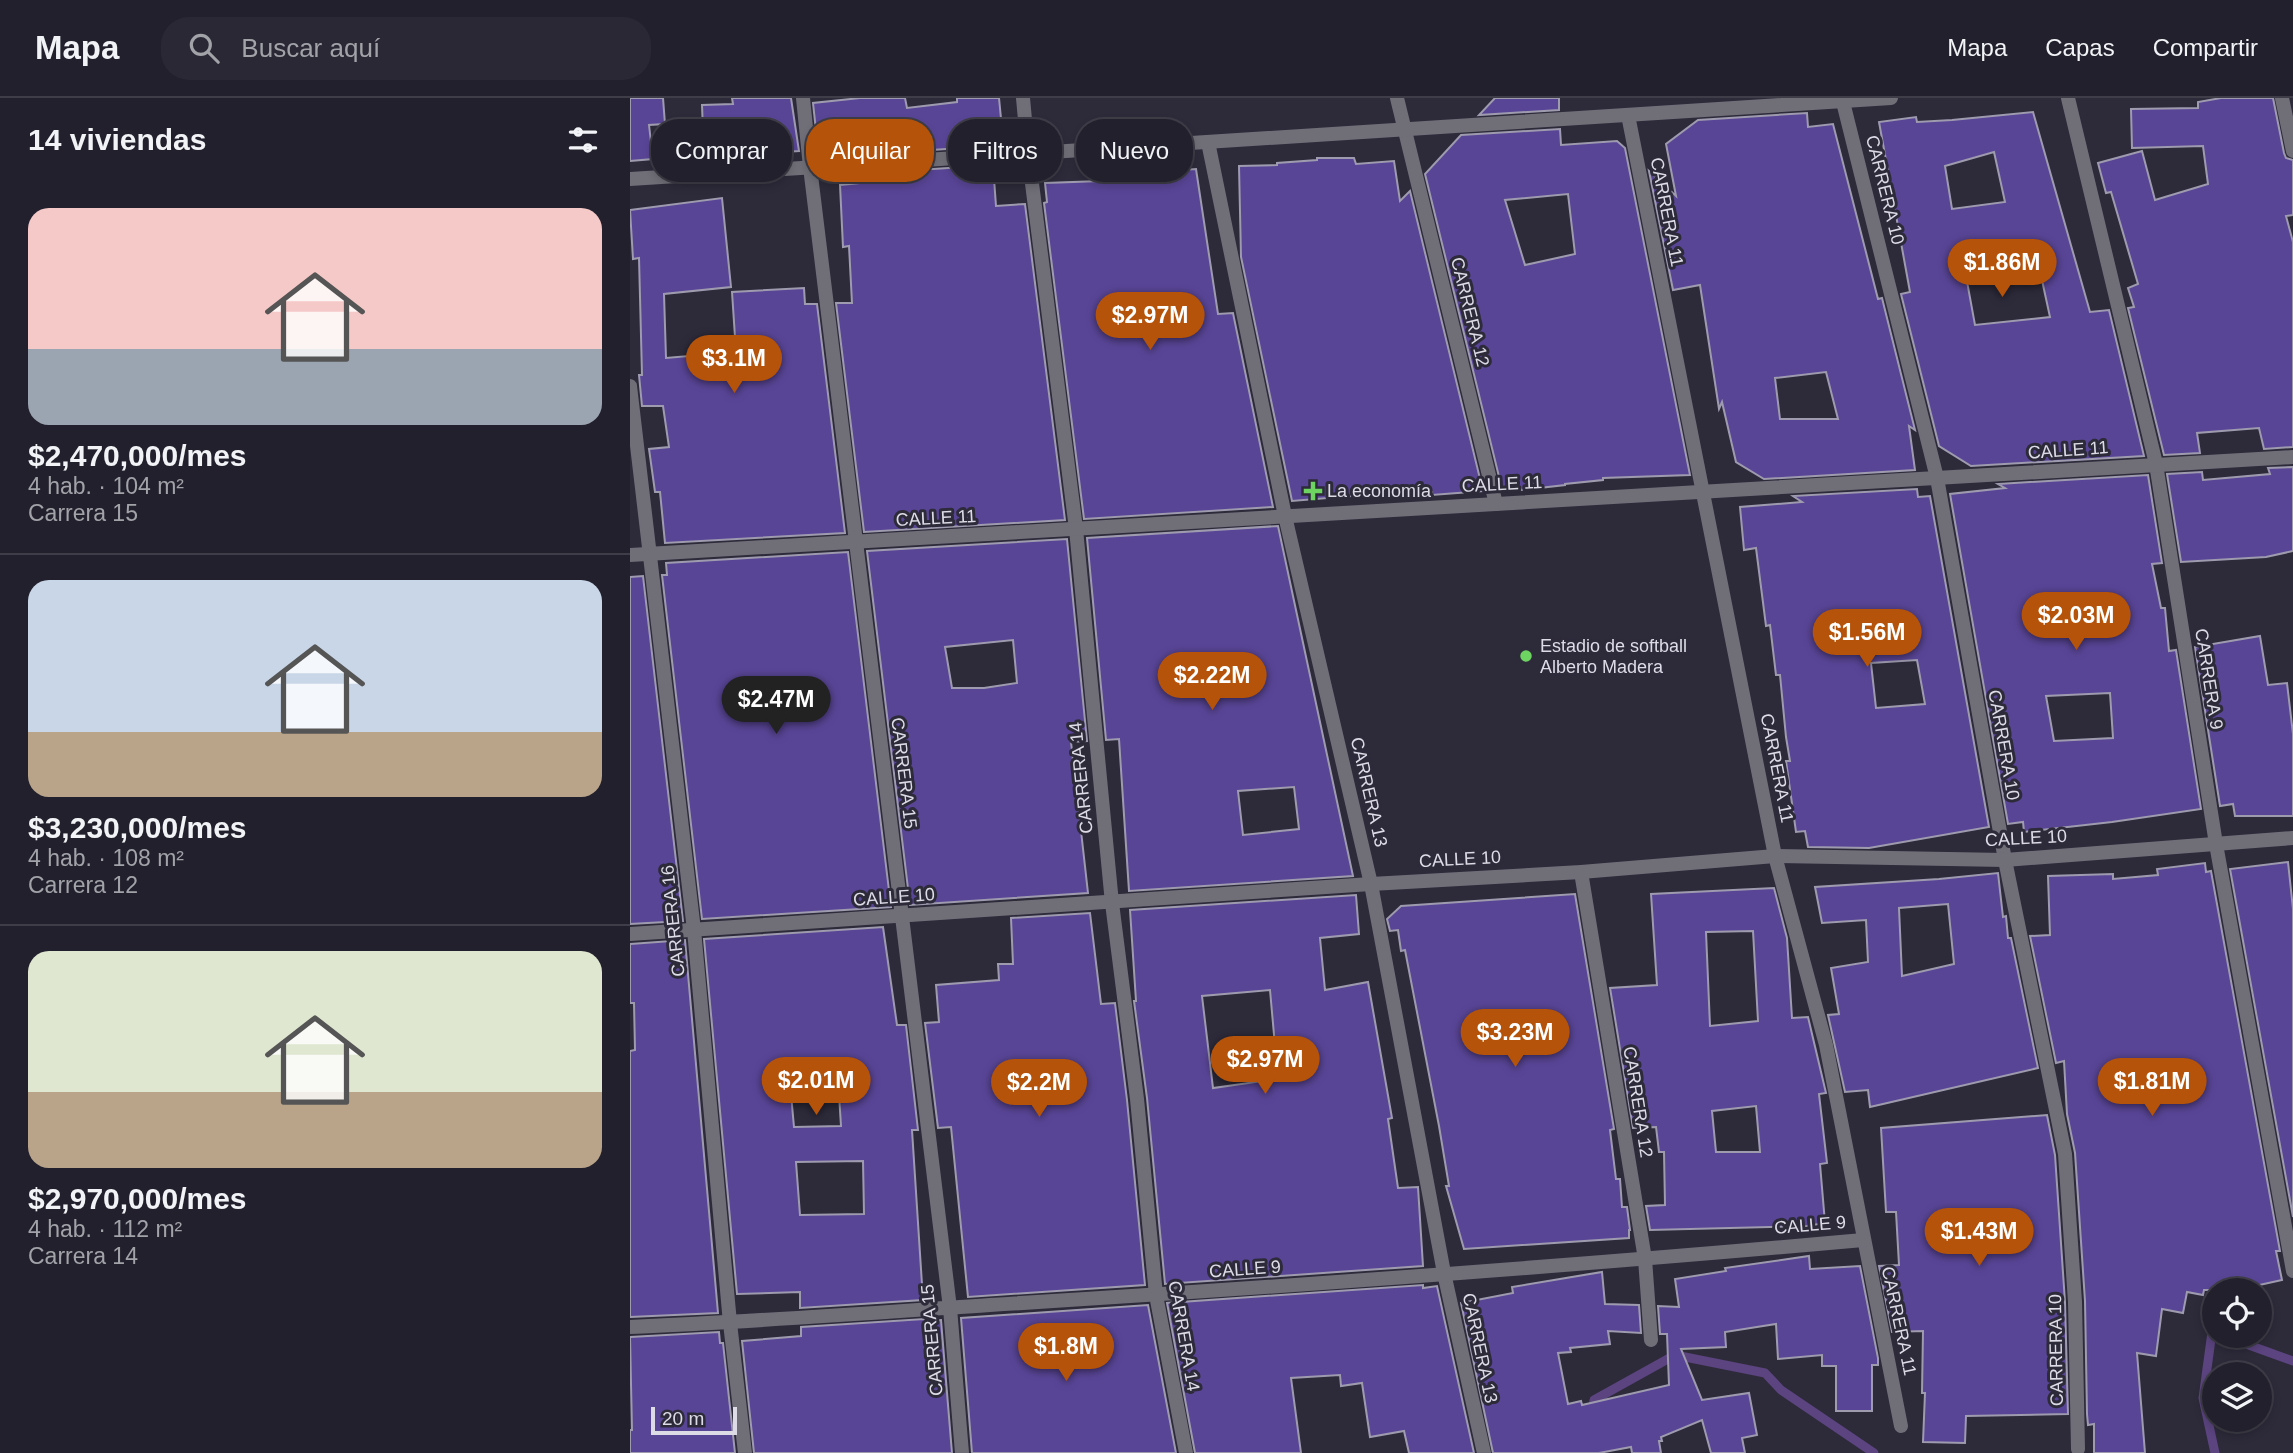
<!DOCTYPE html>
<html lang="es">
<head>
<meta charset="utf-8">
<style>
	body { margin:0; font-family:Helvetica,sans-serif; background:#2a2834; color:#f1f3f6; height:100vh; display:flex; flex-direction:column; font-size:26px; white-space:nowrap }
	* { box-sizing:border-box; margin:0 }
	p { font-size:23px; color:#a2a3a9 }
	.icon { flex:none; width:38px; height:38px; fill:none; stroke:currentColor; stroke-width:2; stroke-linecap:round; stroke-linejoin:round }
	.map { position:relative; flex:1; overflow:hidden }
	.details { display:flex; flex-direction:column; background:#22202c; width:630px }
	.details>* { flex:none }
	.banner { position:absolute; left:21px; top:21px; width:665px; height:63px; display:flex; gap:14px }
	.buttons { position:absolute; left:1572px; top:1180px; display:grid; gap:14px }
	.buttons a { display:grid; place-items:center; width:70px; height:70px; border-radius:50%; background:#22202c; box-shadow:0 4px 10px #0003,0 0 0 2px #3f3e48; font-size:35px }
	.scale { position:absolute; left:21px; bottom:18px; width:86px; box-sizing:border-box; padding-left:7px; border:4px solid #dddce6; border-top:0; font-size:19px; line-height:24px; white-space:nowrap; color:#dddce6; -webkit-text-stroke:5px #2d2a3a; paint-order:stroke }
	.price { position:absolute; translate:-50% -60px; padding:0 16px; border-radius:24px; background:#b45309; color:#fff; font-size:23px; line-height:46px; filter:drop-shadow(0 2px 4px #0008) }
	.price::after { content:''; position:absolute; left:50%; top:42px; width:21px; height:16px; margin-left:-10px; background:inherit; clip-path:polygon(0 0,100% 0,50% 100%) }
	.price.on { background:#222; color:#fff }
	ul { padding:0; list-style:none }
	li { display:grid; align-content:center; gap:14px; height:371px; padding:0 28px }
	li+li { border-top:2px solid #3f3e48 }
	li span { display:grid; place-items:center; height:217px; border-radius:21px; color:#555 }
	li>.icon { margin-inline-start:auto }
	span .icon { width:126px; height:126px; fill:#fffc; stroke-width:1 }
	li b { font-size:30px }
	h2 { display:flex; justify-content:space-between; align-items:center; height:84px; padding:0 28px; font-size:30px }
	.chip { padding:0 24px; border-radius:28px; background:#22202c; box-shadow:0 4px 10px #0003,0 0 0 2px #3f3e48; font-size:24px; line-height:63px }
	.chip.on { background:#b45309; color:#fff }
	header { display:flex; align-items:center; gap:42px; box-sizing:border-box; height:98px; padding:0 35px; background:#22202c; border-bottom:2px solid #3f3e48 }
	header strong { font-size:33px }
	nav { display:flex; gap:38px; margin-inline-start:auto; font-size:24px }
	.search { width:490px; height:63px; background:#2a2834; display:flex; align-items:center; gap:18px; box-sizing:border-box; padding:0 24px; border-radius:28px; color:#a2a3a9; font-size:26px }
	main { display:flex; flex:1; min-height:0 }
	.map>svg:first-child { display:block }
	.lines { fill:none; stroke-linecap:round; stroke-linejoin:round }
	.stream { stroke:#5b447f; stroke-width:9 }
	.building { fill:#594596; stroke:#9e9baf; stroke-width:2; fill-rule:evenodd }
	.street { stroke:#706f78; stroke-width:14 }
	.poi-dot { fill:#6dd361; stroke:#2d2a3a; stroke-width:2.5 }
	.labels { text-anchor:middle; stroke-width:6; stroke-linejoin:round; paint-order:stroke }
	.street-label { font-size:18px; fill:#dddce6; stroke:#2d2a3a }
	.poi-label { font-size:18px; fill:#dddce6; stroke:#2d2a3a; text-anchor:start }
</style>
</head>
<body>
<header>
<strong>Mapa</strong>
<div class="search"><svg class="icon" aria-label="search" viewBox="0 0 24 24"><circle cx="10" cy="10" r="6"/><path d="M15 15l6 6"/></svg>Buscar aquí</div>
<nav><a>Mapa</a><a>Capas</a><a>Compartir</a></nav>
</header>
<main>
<section class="details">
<h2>14 viviendas<svg class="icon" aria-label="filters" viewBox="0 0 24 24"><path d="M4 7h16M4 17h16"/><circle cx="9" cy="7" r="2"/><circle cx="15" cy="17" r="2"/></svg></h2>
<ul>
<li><span style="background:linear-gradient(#f6c9c9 65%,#9aa5b1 0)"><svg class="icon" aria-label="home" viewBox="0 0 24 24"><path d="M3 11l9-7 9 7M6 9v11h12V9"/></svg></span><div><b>$2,470,000/mes</b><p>4 hab. · 104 m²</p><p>Carrera 15</p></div></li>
<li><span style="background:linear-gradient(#c9d6e8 70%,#b9a48a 0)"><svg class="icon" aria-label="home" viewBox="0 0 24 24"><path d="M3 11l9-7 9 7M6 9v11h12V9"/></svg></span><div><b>$3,230,000/mes</b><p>4 hab. · 108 m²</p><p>Carrera 12</p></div></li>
<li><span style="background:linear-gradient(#dfe7d0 65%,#b9a48a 0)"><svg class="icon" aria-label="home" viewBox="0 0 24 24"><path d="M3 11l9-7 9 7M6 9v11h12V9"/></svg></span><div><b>$2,970,000/mes</b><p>4 hab. · 112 m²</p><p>Carrera 14</p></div></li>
</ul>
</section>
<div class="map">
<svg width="1663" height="1355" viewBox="0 0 1663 1355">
	<rect width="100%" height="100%" fill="#2d2a3a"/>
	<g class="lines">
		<g class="stream">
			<path d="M 1584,1235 L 1582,1234 L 1573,1300 L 1585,1355"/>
			<path d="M 1591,1237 L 1663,1263"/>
			<path d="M 962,1315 L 964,1302 L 1045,1257 L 1135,1275 L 1151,1292 L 1244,1355"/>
		</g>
	</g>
	<g class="building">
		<path d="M 0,0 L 33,0 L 35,26 L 19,27 L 23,61 L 0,63 Z"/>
		<path d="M 102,0 L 161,0 L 169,53 L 74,59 L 72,7 L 103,6 Z"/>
		<path d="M 230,0 L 275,0 L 277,10 L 327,4 L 327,0 L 369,0 L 373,41 L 360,42 L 361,48 L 227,57 L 226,54 L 195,54 L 195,51 L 188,51 L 183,5 Z"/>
		<path d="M 865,0 L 929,0 L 929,12 L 849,17 Z"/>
		<path d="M 1591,0 L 1643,0 L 1654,55 L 1656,60 L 1663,62 L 1663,117 L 1656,118 L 1663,144 L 1663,349 L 1634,351 L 1629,330 L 1567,335 L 1570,355 L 1534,357 L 1498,210 L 1504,209 L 1498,190 L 1508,186 L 1481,94 L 1476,95 L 1468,65 L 1512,53 L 1525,102 L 1578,86 L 1573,48 L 1502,50 L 1501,11 L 1568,10 L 1568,4 Z"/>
		<path d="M 1403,14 L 1460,214 L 1479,212 L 1514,358 L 1341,368 L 1309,348 L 1271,196 L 1280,194 L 1249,24 L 1286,19 L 1287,24 L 1322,22 ZM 1364,54 L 1375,104 L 1322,111 L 1315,68 ZM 1401,145 L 1410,173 L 1420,219 L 1345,227 L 1336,178 L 1358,172 L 1354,155 Z"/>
		<path d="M 1177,15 L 1178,29 L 1203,26 L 1248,201 L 1252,200 L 1285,332 L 1279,328 L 1285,372 L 1134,381 L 1106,364 L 1092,304 L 1089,311 L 1070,187 L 1043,192 L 1019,73 L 1046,98 L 1036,46 L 1068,22 ZM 1196,274 L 1208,321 L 1150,321 L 1145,280 Z"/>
		<path d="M 930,31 L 931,47 L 987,43 L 995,50 L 1060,377 L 973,380 L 973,382 L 935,386 L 935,387 L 891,392 L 890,390 L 872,391 L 795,76 L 831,37 ZM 938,96 L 945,156 L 895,167 L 875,102 Z"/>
		<path d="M 687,60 L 724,60 L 726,66 L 764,63 L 770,103 L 780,93 L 853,393 L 802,397 L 802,394 L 758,395 L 662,403 L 611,159 L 609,68 L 647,67 L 647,65 L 687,62 Z"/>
		<path d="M 363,67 L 366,108 L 395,106 L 435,422 L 234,434 L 206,205 L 222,205 L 219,148 L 213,149 L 210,87 L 229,85 L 228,76 Z"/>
		<path d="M 566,71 L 588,216 L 603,215 L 643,409 L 454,421 L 414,105 L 417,104 L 415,85 L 499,82 L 498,76 Z"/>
		<path d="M 92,100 L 101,189 L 34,196 L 36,260 L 106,254 L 102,194 L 174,190 L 175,206 L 187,206 L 215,435 L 35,445 L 30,394 L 25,394 L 19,351 L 39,349 L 33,308 L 12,308 L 9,277 L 12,277 L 9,160 L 3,161 L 0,112 Z"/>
		<path d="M 1663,369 L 1663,453 L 1636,459 L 1551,464 L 1537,376 L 1572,374 L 1573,382 L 1640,376 L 1638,370 Z"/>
		<path d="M 1518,377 L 1532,465 L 1522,466 L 1531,510 L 1535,510 L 1539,553 L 1546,552 L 1571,711 L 1482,724 L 1394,734 L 1393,724 L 1378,726 L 1320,396 L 1375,390 L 1368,386 ZM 1480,595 L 1483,640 L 1424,643 L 1416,598 Z"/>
		<path d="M 1287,391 L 1288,399 L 1300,398 L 1359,729 L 1239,750 L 1178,749 L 1175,733 L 1166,734 L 1156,663 L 1160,663 L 1156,639 L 1150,577 L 1146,577 L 1140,527 L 1136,528 L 1126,450 L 1114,452 L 1110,409 L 1172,404 L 1163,398 ZM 1287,562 L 1295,606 L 1246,610 L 1241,565 Z"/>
		<path d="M 648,428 L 723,778 L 499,793 L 489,641 L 476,642 L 457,440 ZM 664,689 L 669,731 L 613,737 L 608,693 Z"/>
		<path d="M 437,441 L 457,643 L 441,644 L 458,795 L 280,807 L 237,453 ZM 383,542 L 387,585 L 354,590 L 322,590 L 315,549 Z"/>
		<path d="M 218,454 L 261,809 L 72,821 L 32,477 L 37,477 L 36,465 Z"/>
		<path d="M 13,478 L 53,823 L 0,826 L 0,479 Z"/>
		<path d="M 1630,538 L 1638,587 L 1657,585 L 1663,636 L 1663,718 L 1605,718 L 1603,706 L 1590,708 L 1565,549 Z"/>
		<path d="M 1658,764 L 1663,811 L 1663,1119 L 1600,771 Z"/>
		<path d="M 1575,765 L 1576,774 L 1581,773 L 1650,1153 L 1646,1153 L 1652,1182 L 1607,1192 L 1574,1192 L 1573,1197 L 1557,1194 L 1553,1215 L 1532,1211 L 1526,1258 L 1507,1255 L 1515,1355 L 1464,1355 L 1464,1326 L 1458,1327 L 1457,1316 L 1455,1203 L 1445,1055 L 1437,1016 L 1434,963 L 1426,965 L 1400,838 L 1420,837 L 1418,778 L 1483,776 L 1483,781 L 1528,777 L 1527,771 Z"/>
		<path d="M 1368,775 L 1373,819 L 1376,818 L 1378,840 L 1381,840 L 1408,970 L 1240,1009 L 1238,992 L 1215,994 L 1198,917 L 1209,916 L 1201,870 L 1238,864 L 1236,822 L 1192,825 L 1185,789 L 1309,781 ZM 1318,806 L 1324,866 L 1272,878 L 1269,810 Z"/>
		<path d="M 1144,790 L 1157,840 L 1162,920 L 1178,919 L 1196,995 L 1189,996 L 1197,1065 L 1190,1066 L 1195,1125 L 1177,1128 L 1020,1132 L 1016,1108 L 1035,1107 L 1034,1054 L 1029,1054 L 1026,1029 L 1003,1030 L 980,890 L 1027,887 L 1021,796 ZM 1123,833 L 1128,923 L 1080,928 L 1076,834 ZM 1126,1008 L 1130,1054 L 1086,1054 L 1082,1013 Z"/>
		<path d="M 945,796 L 984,1031 L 980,1032 L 986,1081 L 990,1081 L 992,1109 L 997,1109 L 1000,1132 L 999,1132 L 999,1140 L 834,1151 L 816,1088 L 819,1088 L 809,1028 L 775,852 L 771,853 L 768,832 L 760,833 L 757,821 L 771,808 Z"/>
		<path d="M 726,797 L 729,836 L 690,840 L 695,892 L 738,884 L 762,1020 L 758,1021 L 768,1090 L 788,1089 L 793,1168 L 535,1186 L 517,1000 L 504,903 L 506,903 L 500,812 ZM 640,892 L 645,948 L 629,951 L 633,983 L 583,990 L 572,898 Z"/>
		<path d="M 460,815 L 471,906 L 485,905 L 497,1002 L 515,1187 L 338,1199 L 321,1029 L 308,1030 L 295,925 L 309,924 L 306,887 L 369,882 L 368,866 L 383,866 L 381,820 Z"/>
		<path d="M 253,829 L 267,927 L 276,927 L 288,1032 L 282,1032 L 293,1202 L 170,1210 L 170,1194 L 107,1196 L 74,841 ZM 208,981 L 211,1028 L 164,1029 L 160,985 ZM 233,1063 L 234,1116 L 170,1117 L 166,1064 Z"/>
		<path d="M 55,842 L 88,1215 L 0,1219 L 0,953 L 5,952 L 4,905 L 0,905 L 0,846 Z"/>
		<path d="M 1417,1017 L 1425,1057 L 1435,1204 L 1438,1316 L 1336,1318 L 1335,1345 L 1293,1344 L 1295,1295 L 1292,1295 L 1293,1233 L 1262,1234 L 1249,1168 L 1269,1167 L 1266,1114 L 1256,1114 L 1251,1030 Z"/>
		<path d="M 1179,1158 L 1180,1171 L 1230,1168 L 1248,1260 L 1248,1267 L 1242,1267 L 1242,1313 L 1206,1313 L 1206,1268 L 1192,1268 L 1192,1257 L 1148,1261 L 1146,1226 L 1095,1234 L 1096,1249 L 1051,1251 L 1072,1302 L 1119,1295 L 1127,1337 L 1112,1340 L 1115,1355 L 1081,1355 L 1072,1322 L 1031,1339 L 1032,1343 L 1029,1343 L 1031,1355 L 1002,1355 L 1001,1349 L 969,1355 L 863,1355 L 831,1205 L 883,1195 L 882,1189 L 972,1174 L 975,1206 L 1009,1207 L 1011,1235 L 978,1233 L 980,1246 L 940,1250 L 941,1254 L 928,1255 L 938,1306 L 951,1303 L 952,1307 L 1039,1287 L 1037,1236 L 1030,1236 L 1028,1208 L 1049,1209 L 1045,1181 L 1096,1173 L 1095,1170 Z"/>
		<path d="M 793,1187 L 793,1190 L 807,1188 L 844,1355 L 779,1355 L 774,1333 L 740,1339 L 732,1285 L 711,1288 L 710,1277 L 661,1280 L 671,1355 L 565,1355 L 537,1205 Z"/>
		<path d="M 518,1207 L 546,1355 L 342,1355 L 331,1220 Z"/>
		<path d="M 294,1221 L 294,1223 L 311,1222 L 322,1355 L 124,1355 L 112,1243 L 171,1238 L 171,1229 Z"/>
		<path d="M 89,1234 L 90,1245 L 93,1245 L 105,1355 L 0,1355 L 0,1332 L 2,1332 L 0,1239 Z"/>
	</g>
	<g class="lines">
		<g class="street">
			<path d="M 173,0 L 180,69 L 320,1210 L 332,1355"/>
			<path d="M 393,0 L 398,54 L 446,431 L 482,805 L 507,1001 L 526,1197 L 556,1355"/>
			<path d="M 767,0 L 866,406"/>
			<path d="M 1212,0 L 1307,380 L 1375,762 L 1435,1056 L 1445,1204 L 1448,1351"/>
			<path d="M 1438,0 L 1526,366 L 1586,746 L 1663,1173"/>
			<path d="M 1652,0 L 1663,53"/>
			<path d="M 998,17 L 1145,758 L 1196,947 L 1271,1328"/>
			<path d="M 578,44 L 655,418 L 741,786 L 814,1175 L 854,1355"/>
			<path d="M 0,81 L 1261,0"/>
			<path d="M 0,288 L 64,832 L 100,1225 L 115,1355"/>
			<path d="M 0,457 L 1663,359"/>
			<path d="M 951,774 L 1015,1161 L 1021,1242"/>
			<path d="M 0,836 L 741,786 L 951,774 L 1145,758 L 1375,762 L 1663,740"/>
			<path d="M 0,1229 C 120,1224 240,1215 360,1207 C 651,1189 942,1168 1233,1142"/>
		</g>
	</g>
	<g class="poi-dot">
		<path d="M679.5 382.5h7v7h7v7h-7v7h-7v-7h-7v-7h7z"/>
		<circle cx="896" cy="558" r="7"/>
	</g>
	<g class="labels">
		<g class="street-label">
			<text transform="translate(1255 92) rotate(76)" y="6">CARRERA 10</text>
			<text transform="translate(1037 114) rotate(79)" y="6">CARRERA 11</text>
			<text transform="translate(840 214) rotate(76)" y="6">CARRERA 12</text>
			<text transform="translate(1438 352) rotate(-4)" y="6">CALLE 11</text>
			<text transform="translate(872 386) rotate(-3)" y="6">CALLE 11</text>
			<text transform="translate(306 420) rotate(-3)" y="6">CALLE 11</text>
			<text transform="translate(1579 581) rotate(81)" y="6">CARRERA 9</text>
			<text transform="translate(1374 647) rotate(80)" y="6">CARRERA 10</text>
			<text transform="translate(1147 670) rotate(79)" y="6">CARRERA 11</text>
			<text transform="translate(274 675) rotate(83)" y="6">CARRERA 15</text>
			<text transform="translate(451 680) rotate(-96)" y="6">CARRERA 14</text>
			<text transform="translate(739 694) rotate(77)" y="6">CARRERA 13</text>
			<text transform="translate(1396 740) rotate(-3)" y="6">CALLE 10</text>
			<text transform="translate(830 761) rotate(-3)" y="6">CALLE 10</text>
			<text transform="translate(264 799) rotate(-4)" y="6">CALLE 10</text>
			<text transform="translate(43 823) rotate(-96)" y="6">CARRERA 16</text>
			<text transform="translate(1008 1004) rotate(81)" y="6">CARRERA 12</text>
			<text transform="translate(1180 1127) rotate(-5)" y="6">CALLE 9</text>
			<text transform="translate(615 1171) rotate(-4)" y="6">CALLE 9</text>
			<text transform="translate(1269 1223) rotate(78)" y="6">CARRERA 11</text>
			<text transform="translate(554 1238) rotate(80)" y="6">CARRERA 14</text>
			<text transform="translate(302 1242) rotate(-95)" y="6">CARRERA 15</text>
			<text transform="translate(850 1250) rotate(78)" y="6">CARRERA 13</text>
			<text transform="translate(1426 1252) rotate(-91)" y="6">CARRERA 10</text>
		</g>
		<g class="poi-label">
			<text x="697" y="399">La economía</text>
			<text x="910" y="554">Estadio de softball<tspan x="910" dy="21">Alberto Madera</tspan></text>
		</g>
	</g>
</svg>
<div class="buttons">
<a><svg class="icon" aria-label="locate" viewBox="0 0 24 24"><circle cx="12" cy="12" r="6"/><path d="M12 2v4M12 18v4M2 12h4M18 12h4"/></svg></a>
<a><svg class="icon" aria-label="layers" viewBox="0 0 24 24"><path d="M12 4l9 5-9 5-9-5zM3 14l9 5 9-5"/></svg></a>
</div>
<div class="scale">20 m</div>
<b class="price" style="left:1372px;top:201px">$1.86M</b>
<b class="price" style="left:520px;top:254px">$2.97M</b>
<b class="price" style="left:104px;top:297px">$3.1M</b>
<b class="price" style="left:1446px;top:554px">$2.03M</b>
<b class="price" style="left:1237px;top:571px">$1.56M</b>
<b class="price" style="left:582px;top:614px">$2.22M</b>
<b class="price on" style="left:146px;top:638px">$2.47M</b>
<b class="price" style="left:885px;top:971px">$3.23M</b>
<b class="price" style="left:635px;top:998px">$2.97M</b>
<b class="price" style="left:186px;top:1019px">$2.01M</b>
<b class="price" style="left:1522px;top:1020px">$1.81M</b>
<b class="price" style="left:409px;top:1021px">$2.2M</b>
<b class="price" style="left:1349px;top:1170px">$1.43M</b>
<b class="price" style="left:436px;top:1285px">$1.8M</b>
<div class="banner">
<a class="chip">Comprar</a>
<a class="chip on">Alquilar</a>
<a class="chip">Filtros</a>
<a class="chip">Nuevo</a>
</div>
</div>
</main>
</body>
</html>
